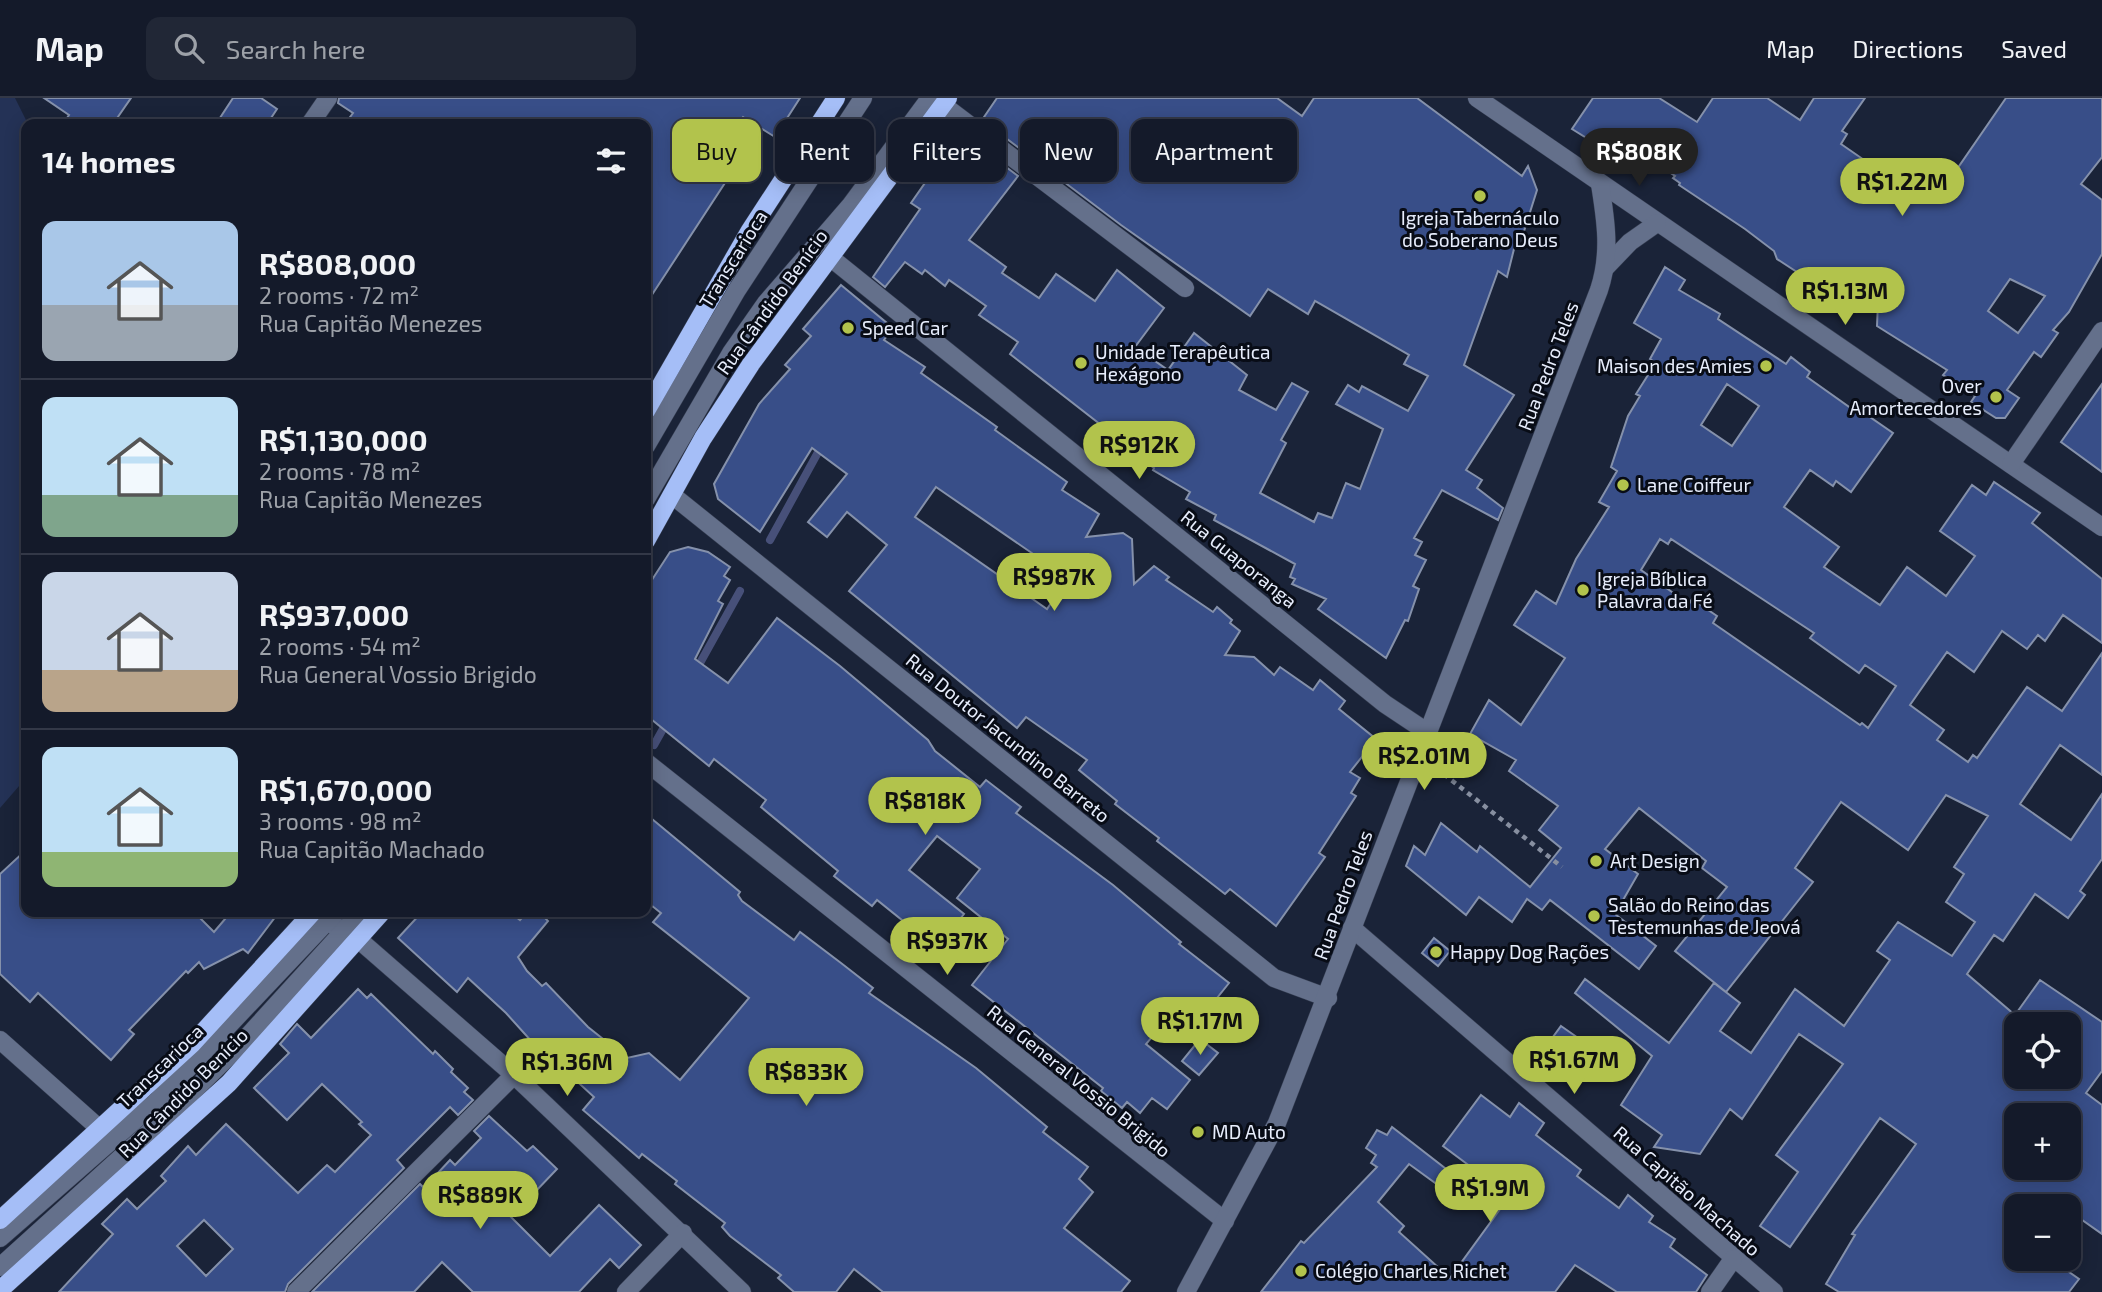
<!DOCTYPE html>
<html lang="en">
<head>
<meta charset="utf-8">
<style>
	body { margin:0; font-family:"Exo 2",sans-serif; background:#212736; color:#f1f3f6; height:100vh; display:flex; flex-direction:column; font-size:26px; white-space:nowrap }
	* { box-sizing:border-box; margin:0 }
	p { font-size:23px; color:#9da1a8 }
	.icon { flex:none; width:38px; height:38px; fill:none; stroke:currentColor; stroke-width:2; stroke-linecap:round; stroke-linejoin:round }
	.map { position:relative; flex:1; overflow:hidden }
	.sheet { position:absolute; left:21px; top:21px; width:630px; height:798px; display:flex; flex-direction:column; background:#141a2a; border-radius:14px; box-shadow:0 4px 18px #0003,0 0 0 2px #333847 }
	.sheet>* { flex:none }
	.guide { position:absolute; left:672px; top:21px; width:665px; height:63px; display:flex; gap:14px }
	.buttons { position:absolute; left:2004px; top:914px; display:grid; gap:14px }
	.buttons a { display:grid; place-items:center; width:77px; height:77px; border-radius:14px; background:#141a2a; box-shadow:0 4px 18px #0003,0 0 0 2px #333847; font-size:35px }
	.price { position:absolute; translate:-50% -60px; padding:0 16px; border-radius:24px; background:#b2c34c; color:#111; font-size:23px; line-height:46px; filter:drop-shadow(0 2px 4px #0008) }
	.price::after { content:''; position:absolute; left:50%; top:42px; width:21px; height:16px; margin-left:-10px; background:inherit; clip-path:polygon(0 0,100% 0,50% 100%) }
	.price.current { background:#222; color:#fff }
	ul { padding:0; list-style:none }
	li { display:flex; align-items:center; gap:21px; height:175px; padding:0 21px }
	li+li { border-top:2px solid #333847 }
	li span { display:grid; place-items:center; flex:none; width:196px; height:140px; border-radius:14px; color:#555 }
	li>.icon { margin-inline-start:auto }
	span .icon { width:84px; height:84px; fill:#fffc; stroke-width:1 }
	li b { font-size:30px }
	h2 { display:flex; justify-content:space-between; align-items:center; height:84px; padding:0 21px; font-size:30px }
	.pill { padding:0 24px; border-radius:14px; background:#141a2a; box-shadow:0 4px 18px #0003,0 0 0 2px #333847; font-size:24px; line-height:63px }
	.pill.current { background:#b2c34c; color:#111 }
	header { display:flex; align-items:center; gap:42px; box-sizing:border-box; height:98px; padding:0 35px; background:#141a2a; border-bottom:2px solid #333847 }
	header strong { font-size:33px }
	nav { display:flex; gap:38px; margin-inline-start:auto; font-size:24px }
	.search { width:490px; height:63px; background:#212736; display:flex; align-items:center; gap:18px; box-sizing:border-box; padding:0 24px; border-radius:14px; color:#9da1a8; font-size:26px }
	.map>svg:first-child { display:block }
	.green { fill:#243256 }
	.lines { fill:none; stroke-linecap:round; stroke-linejoin:round }
	.stream { stroke:#475079; stroke-width:8 }
	.building { fill:#384e88; stroke:#8591ab; stroke-width:2; fill-rule:evenodd }
	.minor-casing { stroke:#373f53; stroke-width:19 }
	.major-casing { stroke:#373f53; stroke-width:19 }
	.path { stroke:#878fa0; stroke-width:4.5; stroke-dasharray:5 5; stroke-linecap:butt }
	.minor { stroke:#64708b; stroke-width:18 }
	.major { stroke:#a5bef7; stroke-width:18 }
	.poi-dot { fill:#b2c34c; stroke:#080c16; stroke-width:2.5 }
	.labels { text-anchor:middle; stroke-width:6; stroke-linejoin:round; paint-order:stroke }
	.poi-label { font-size:19px; fill:#e7edfc; stroke:#080c16; text-anchor:start }
	.street-label { font-size:19px; fill:#e7edfc; stroke:#080c16 }
</style>
</head>
<body>
<header>
<strong>Map</strong>
<div class="search"><svg class="icon" aria-label="search" viewBox="0 0 24 24"><circle cx="10" cy="10" r="6"/><path d="M15 15l6 6"/></svg>Search here</div>
<nav><a>Map</a><a>Directions</a><a>Saved</a></nav>
</header>
<div class="map">
<svg width="2102" height="1194" viewBox="0 0 2102 1194">
	<rect width="100%" height="100%" fill="#1a2338"/>
	<path class="green" d="M 0,0 L 15,0 L 28,26 L 26,680 L 0,710 Z"/>
	<g class="lines">
		<g class="stream">
			<path d="M 770,442 L 822,347"/>
			<path d="M 695,574 L 740,493"/>
			<path d="M 654,647 L 668,622"/>
		</g>
	</g>
	<g class="building">
		<path d="M 44,0 L 131,0 L 113,26 L 63,26 L 69,17 Z"/>
		<path d="M 233,0 L 261,0 L 277,11 L 267,26 L 216,26 Z"/>
		<path d="M 339,0 L 800,0 L 775,39 L 743,19 L 718,56 L 736,68 L 646,206 L 646,26 L 345,26 L 353,15 L 338,5 Z"/>
		<path d="M 997,0 L 1277,0 L 1302,18 L 1314,0 L 1417,0 L 1522,78 L 1528,68 L 1537,92 L 1520,146 L 1516,143 L 1507,179 L 1498,173 L 1464,267 L 1514,297 L 1466,372 L 1482,382 L 1477,390 L 1503,410 L 1498,422 L 1442,392 L 1414,440 L 1422,444 L 1415,457 L 1426,462 L 1413,488 L 1419,491 L 1408,523 L 1405,522 L 1386,560 L 1318,511 L 1326,501 L 1292,486 L 1295,481 L 1290,479 L 1295,466 L 1214,422 L 1216,417 L 1186,401 L 1190,394 L 1153,372 L 1154,370 L 1108,337 L 1110,334 L 1010,256 L 1018,244 L 979,217 L 986,208 L 949,182 L 945,188 L 925,172 L 922,176 L 905,164 L 885,189 L 873,179 L 920,111 L 911,105 L 925,85 L 940,69 L 952,80 L 978,48 L 1018,78 L 969,142 L 1006,169 L 1002,175 L 1039,200 L 1056,176 L 1095,203 L 1117,172 L 1164,210 L 1135,249 L 1168,272 L 1194,235 L 1247,277 L 1239,292 L 1276,312 L 1292,285 L 1308,294 L 1281,342 L 1286,345 L 1260,395 L 1314,424 L 1318,415 L 1332,420 L 1346,385 L 1360,391 L 1383,331 L 1336,306 L 1348,287 L 1359,294 L 1362,288 L 1408,313 L 1428,278 L 1404,266 L 1409,257 L 1315,203 L 1308,216 L 1268,191 L 1250,218 L 1121,127 L 982,22 Z"/>
		<path d="M 1593,0 L 1659,0 L 1697,24 L 1713,0 L 1767,0 L 1800,22 L 1814,0 L 1865,0 L 1842,33 L 1847,36 L 1841,46 L 1893,82 L 1899,74 L 1937,100 L 2006,0 L 2102,0 L 2102,59 L 2081,86 L 2102,102 L 2102,156 L 2069,214 L 2053,232 L 2058,235 L 2041,259 L 2034,254 L 2007,292 L 2019,300 L 2005,320 L 1996,320 L 1971,304 L 1975,298 L 1943,277 L 1947,272 L 1877,228 L 1878,204 L 1857,214 L 1831,196 L 1833,193 L 1813,178 L 1803,178 L 1777,161 L 1774,153 L 1745,131 L 1679,87 L 1680,85 L 1673,80 L 1675,78 L 1625,44 L 1623,46 L 1604,37 L 1598,47 L 1572,31 ZM 2010,181 L 2045,198 L 2018,235 L 1988,213 Z"/>
		<path d="M 1665,169 L 1685,182 L 1679,192 L 1720,216 L 1718,221 L 1786,266 L 1791,259 L 1810,274 L 1807,279 L 1862,318 L 1864,315 L 1893,335 L 1851,394 L 1836,383 L 1833,388 L 1810,372 L 1784,409 L 1839,449 L 1824,469 L 1880,507 L 1907,469 L 1946,498 L 1975,458 L 1940,433 L 1972,387 L 1986,397 L 1994,384 L 2040,415 L 2032,425 L 2102,481 L 2102,545 L 2063,517 L 2045,543 L 2038,537 L 2027,551 L 2002,533 L 1974,574 L 1947,554 L 1910,607 L 1944,632 L 1937,642 L 1968,664 L 1973,657 L 1977,660 L 2027,589 L 2062,613 L 2102,555 L 2102,677 L 2060,647 L 2020,706 L 2071,742 L 2102,696 L 2102,761 L 2080,793 L 2085,797 L 2068,820 L 2035,796 L 2003,843 L 1994,837 L 1967,876 L 2015,917 L 2040,882 L 2102,924 L 2102,973 L 2086,995 L 2102,1007 L 2102,1136 L 2068,1112 L 2068,1108 L 2016,1108 L 2016,1160 L 2049,1160 L 2079,1181 L 2069,1194 L 1839,1194 L 1826,1186 L 1855,1137 L 1852,1136 L 1916,1046 L 1880,1020 L 1790,1149 L 1760,1128 L 1798,1074 L 1776,1057 L 1843,966 L 1799,936 L 1742,1021 L 1730,1011 L 1700,1056 L 1654,1049 L 1662,1037 L 1621,1007 L 1652,958 L 1575,895 L 1585,881 L 1669,945 L 1714,885 L 1740,905 L 1720,933 L 1751,955 L 1795,891 L 1844,928 L 1890,862 L 1877,853 L 1898,824 L 1952,858 L 1975,824 L 1946,804 L 1964,776 L 1954,769 L 1988,718 L 1946,697 L 1908,752 L 1841,704 L 1795,770 L 1813,784 L 1726,894 L 1675,853 L 1727,789 L 1702,770 L 1706,763 L 1639,710 L 1605,751 L 1638,776 L 1615,816 L 1656,848 L 1639,871 L 1550,802 L 1542,812 L 1527,801 L 1512,824 L 1479,799 L 1466,817 L 1406,768 L 1414,748 L 1425,757 L 1441,725 L 1477,754 L 1480,748 L 1530,789 L 1561,750 L 1539,732 L 1558,708 L 1509,673 L 1516,662 L 1470,636 L 1489,602 L 1521,627 L 1565,560 L 1514,527 L 1536,493 L 1556,506 L 1576,461 L 1609,409 L 1599,404 L 1617,373 L 1611,369 L 1628,318 L 1640,298 L 1636,296 L 1648,277 L 1644,274 L 1653,263 L 1650,261 L 1661,241 L 1634,225 ZM 1727,286 L 1759,308 L 1732,348 L 1701,327 ZM 1660,441 L 1668,446 L 1671,441 L 1814,535 L 1810,540 L 1859,575 L 1865,567 L 1896,588 L 1868,630 L 1862,625 L 1860,627 L 1713,525 L 1717,518 L 1692,501 L 1689,506 L 1641,472 ZM 2016,926 L 2068,926 L 2068,978 L 2016,978 ZM 2016,1017 L 2068,1017 L 2068,1069 L 2016,1069 Z"/>
		<path d="M 841,187 L 893,230 L 884,242 L 925,269 L 921,275 L 997,329 L 995,332 L 1067,384 L 1062,392 L 1099,416 L 1086,439 L 1123,435 L 1132,441 L 1134,486 L 1154,468 L 1169,479 L 1166,482 L 1213,514 L 1217,509 L 1232,522 L 1230,525 L 1240,533 L 1225,557 L 1254,559 L 1274,577 L 1280,569 L 1313,592 L 1320,582 L 1345,603 L 1339,611 L 1376,641 L 1350,674 L 1360,680 L 1351,695 L 1356,698 L 1319,755 L 1325,759 L 1276,828 L 1230,791 L 1225,796 L 1157,743 L 1159,740 L 1115,706 L 1117,703 L 1079,672 L 1087,662 L 1026,619 L 1017,630 L 849,493 L 887,447 L 847,414 L 827,439 L 808,424 L 847,376 L 812,350 L 760,434 L 718,401 L 714,386 L 759,306 L 790,271 L 785,267 L 811,238 L 803,231 ZM 936,389 L 1068,480 L 1047,511 L 915,419 Z"/>
		<path d="M 2102,286 L 2102,374 L 2061,344 Z"/>
		<path d="M 688,449 L 708,454 L 730,469 L 724,478 L 730,482 L 718,503 L 723,506 L 695,561 L 728,585 L 777,520 L 840,568 L 928,642 L 935,653 L 980,689 L 986,682 L 1021,709 L 1016,715 L 1113,787 L 1181,844 L 1179,846 L 1229,885 L 1193,930 L 1173,914 L 1146,946 L 1190,982 L 1167,1011 L 1152,1000 L 1140,1015 L 1127,1004 L 1122,1010 L 1101,993 L 1103,990 L 972,887 L 1008,841 L 957,800 L 980,771 L 937,738 L 909,772 L 964,816 L 940,846 L 928,837 L 915,853 L 898,839 L 908,827 L 877,802 L 872,808 L 834,778 L 838,773 L 761,709 L 766,702 L 714,661 L 709,668 L 646,617 L 646,491 L 670,454 Z"/>
		<path d="M 646,716 L 740,794 L 738,797 L 742,803 L 794,842 L 800,834 L 841,865 L 873,890 L 869,895 L 976,970 L 1047,1029 L 1043,1034 L 1088,1069 L 1079,1081 L 1093,1094 L 1064,1130 L 1130,1183 L 1121,1194 L 883,1194 L 854,1171 L 836,1194 L 794,1194 L 778,1180 L 781,1177 L 730,1138 L 722,1129 L 725,1125 L 675,1086 L 677,1083 L 642,1056 L 639,1060 L 583,1012 L 594,999 L 544,953 L 542,955 L 506,915 L 468,880 L 457,894 L 398,840 L 422,814 L 510,814 L 520,822 L 527,814 L 539,814 L 548,823 L 518,859 L 527,873 L 542,888 L 546,885 L 588,929 L 627,960 L 649,955 L 680,982 L 749,900 L 653,824 L 661,815 L 646,803 Z"/>
		<path d="M 26,752 L 26,814 L 194,814 L 214,834 L 231,814 L 279,814 L 248,855 L 243,851 L 204,871 L 199,864 L 188,875 L 186,873 L 129,932 L 134,936 L 111,962 L 38,895 L 30,904 L 0,876 L 0,776 Z"/>
		<path d="M 1434,840 L 1450,853 L 1438,868 L 1422,855 Z"/>
		<path d="M 358,891 L 367,900 L 371,896 L 433,956 L 435,953 L 453,971 L 451,974 L 468,990 L 464,994 L 473,1002 L 458,1017 L 450,1009 L 397,1062 L 404,1070 L 288,1186 L 285,1194 L 59,1194 L 113,1136 L 102,1126 L 127,1101 L 137,1111 L 166,1083 L 161,1078 L 188,1048 L 196,1057 L 226,1026 L 298,1095 L 327,1067 L 335,1074 L 371,1037 L 359,1026 L 362,1024 L 322,986 L 287,1022 L 254,990 L 289,955 L 280,946 L 297,926 L 311,940 ZM 204,1122 L 233,1151 L 206,1178 L 177,1148 Z"/>
		<path d="M 1561,928 L 1608,961 L 1594,978 L 1550,943 Z"/>
		<path d="M 1200,941 L 1218,955 L 1199,977 L 1182,963 Z"/>
		<path d="M 1481,997 L 1510,1019 L 1519,1005 L 1544,1025 L 1536,1037 L 1581,1072 L 1577,1078 L 1619,1110 L 1628,1097 L 1653,1118 L 1649,1124 L 1675,1141 L 1670,1149 L 1707,1177 L 1696,1194 L 1617,1194 L 1575,1167 L 1555,1194 L 1261,1194 L 1301,1143 L 1304,1145 L 1377,1069 L 1371,1065 L 1376,1057 L 1366,1050 L 1377,1032 L 1387,1037 L 1392,1029 L 1459,1081 L 1449,1095 L 1409,1066 L 1378,1104 L 1404,1128 L 1399,1134 L 1450,1180 L 1503,1107 L 1467,1084 L 1475,1072 L 1443,1048 Z"/>
		<path d="M 489,1018 L 527,1053 L 533,1048 L 557,1071 L 511,1119 L 550,1158 L 599,1107 L 641,1147 L 619,1170 L 610,1161 L 579,1194 L 473,1194 L 442,1164 L 414,1194 L 312,1194 L 420,1086 L 424,1090 L 450,1062 L 455,1067 L 481,1040 L 474,1033 Z"/>
	</g>
	<g class="lines">
		<defs>
			<g id="minor">
				<path d="M 1477,0 L 2102,429"/>
				<path d="M 943,7 L 1185,190"/>
				<path d="M 310,26 L 328,0"/>
				<path d="M 831,160 L 1385,606 L 1427,634"/>
				<path d="M 1606,169 L 1630,144 L 1657,125"/>
				<path d="M 646,348 L 737,192 L 863,0"/>
				<path d="M 2011,366 L 2102,233"/>
				<path d="M 672,397 L 1274,880 L 1328,900"/>
				<path d="M 646,401 L 731,255 L 766,205 L 850,108 L 930,0"/>
				<path d="M 646,664 L 1225,1123"/>
				<path d="M 312,815 L 358,841 L 514,977 L 742,1194"/>
				<path d="M 1352,830 L 1774,1194"/>
				<path d="M 0,942 L 100,1031"/>
				<path d="M 0,1140 L 158,1002 L 336,814"/>
				<path d="M 0,1169 L 180,1006 L 238,949 L 361,814"/>
				<path d="M 296,1194 L 514,977"/>
				<path d="M 626,1194 L 683,1135"/>
				<path d="M 1186,1194 L 1277,1025 L 1599,192 C 1611,156 1606,123 1600,86"/>
				<path d="M 1710,1194 L 1733,1161"/>
			</g>
			<g id="major">
				<path d="M 646,313 L 749,134 L 836,0"/>
				<path d="M 646,443 L 703,340 L 751,266 L 948,0"/>
				<path d="M 0,1122 L 193,945 L 313,814"/>
				<path d="M 0,1192 L 229,985 L 382,814"/>
			</g>
		</defs>
		<use href="#minor" class="minor-casing"/>
		<use href="#major" class="major-casing"/>
		<path class="path" d="M 1436,670 L 1562,769"/>
		<use href="#minor" class="minor"/>
		<use href="#major" class="major"/>
	</g>
	<g class="poi-dot">
		<circle cx="1480" cy="98" r="7"/>
		<circle cx="848" cy="230" r="7"/>
		<circle cx="1081" cy="265" r="7"/>
		<circle cx="1766" cy="268" r="7"/>
		<circle cx="1996" cy="299" r="7"/>
		<circle cx="1623" cy="387" r="7"/>
		<circle cx="1583" cy="492" r="7"/>
		<circle cx="1596" cy="763" r="7"/>
		<circle cx="1594" cy="818" r="7"/>
		<circle cx="1436" cy="854" r="7"/>
		<circle cx="1198" cy="1034" r="7"/>
		<circle cx="1301" cy="1173" r="7"/>
	</g>
	<g class="labels">
		<g class="poi-label">
			<text x="1480" y="127" text-anchor="middle">Igreja Tabernáculo<tspan x="1480" dy="22">do Soberano Deus</tspan></text>
			<text x="862" y="237">Speed Car</text>
			<text x="1095" y="261">Unidade Terapêutica<tspan x="1095" dy="22">Hexágono</tspan></text>
			<text x="1752" y="275" text-anchor="end">Maison des Amies</text>
			<text x="1982" y="295" text-anchor="end">Over<tspan x="1982" dy="22">Amortecedores</tspan></text>
			<text x="1637" y="394">Lane Coiffeur</text>
			<text x="1597" y="488">Igreja Bíblica<tspan x="1597" dy="22">Palavra da Fé</tspan></text>
			<text x="1610" y="770">Art Design</text>
			<text x="1608" y="814">Salão do Reino das<tspan x="1608" dy="22">Testemunhas de Jeová</tspan></text>
			<text x="1450" y="861">Happy Dog Rações</text>
			<text x="1212" y="1041">MD Auto</text>
			<text x="1315" y="1180">Colégio Charles Richet</text>
		</g>
		<g class="street-label">
			<text transform="translate(733 161) rotate(-58)" y="7">Transcarioca</text>
			<text transform="translate(772 204) rotate(-54)" y="7">Rua Cândido Benício</text>
			<text transform="translate(1548 268) rotate(-69)" y="7">Rua Pedro Teles</text>
			<text transform="translate(1239 461) rotate(39)" y="7">Rua Guaporanga</text>
			<text transform="translate(1008 640) rotate(39)" y="7">Rua Doutor Jacundino Barreto</text>
			<text transform="translate(1343 797) rotate(-70)" y="7">Rua Pedro Teles</text>
			<text transform="translate(160 968) rotate(-44)" y="7">Transcarioca</text>
			<text transform="translate(1079 983) rotate(39)" y="7">Rua General Vossio Brigido</text>
			<text transform="translate(183 995) rotate(-45)" y="7">Rua Cândido Benício</text>
			<text transform="translate(1687 1093) rotate(41)" y="7">Rua Capitão Machado</text>
		</g>
	</g>
</svg>
<div class="buttons">
<a><svg class="icon" aria-label="locate" viewBox="0 0 24 24"><circle cx="12" cy="12" r="6"/><path d="M12 2v4M12 18v4M2 12h4M18 12h4"/></svg></a>
<a>+</a>
<a>−</a>
</div>
<b class="price current" style="left:1639px;top:90px">R$808K</b>
<b class="price" style="left:1902px;top:120px">R$1.22M</b>
<b class="price" style="left:1845px;top:229px">R$1.13M</b>
<b class="price" style="left:1139px;top:383px">R$912K</b>
<b class="price" style="left:1054px;top:515px">R$987K</b>
<b class="price" style="left:1424px;top:694px">R$2.01M</b>
<b class="price" style="left:925px;top:739px">R$818K</b>
<b class="price" style="left:947px;top:879px">R$937K</b>
<b class="price" style="left:1200px;top:959px">R$1.17M</b>
<b class="price" style="left:1574px;top:998px">R$1.67M</b>
<b class="price" style="left:567px;top:1000px">R$1.36M</b>
<b class="price" style="left:806px;top:1010px">R$833K</b>
<b class="price" style="left:1490px;top:1126px">R$1.9M</b>
<b class="price" style="left:480px;top:1133px">R$889K</b>
<div class="guide">
<a class="pill current">Buy</a>
<a class="pill">Rent</a>
<a class="pill">Filters</a>
<a class="pill">New</a>
<a class="pill">Apartment</a>
</div>
<section class="sheet">
<h2>14 homes<svg class="icon" aria-label="filters" viewBox="0 0 24 24"><path d="M4 7h16M4 17h16"/><circle cx="9" cy="7" r="2"/><circle cx="15" cy="17" r="2"/></svg></h2>
<ul>
<li><span style="background:linear-gradient(#a9c7e8 60%,#9aa5b1 0)"><svg class="icon" aria-label="home" viewBox="0 0 24 24"><path d="M3 11l9-7 9 7M6 9v11h12V9"/></svg></span><div><b>R$808,000</b><p>2 rooms · 72 m²</p><p>Rua Capitão Menezes</p></div></li>
<li><span style="background:linear-gradient(#bfe0f5 70%,#7fa58c 0)"><svg class="icon" aria-label="home" viewBox="0 0 24 24"><path d="M3 11l9-7 9 7M6 9v11h12V9"/></svg></span><div><b>R$1,130,000</b><p>2 rooms · 78 m²</p><p>Rua Capitão Menezes</p></div></li>
<li><span style="background:linear-gradient(#c9d6e8 70%,#b9a48a 0)"><svg class="icon" aria-label="home" viewBox="0 0 24 24"><path d="M3 11l9-7 9 7M6 9v11h12V9"/></svg></span><div><b>R$937,000</b><p>2 rooms · 54 m²</p><p>Rua General Vossio Brigido</p></div></li>
<li><span style="background:linear-gradient(#bfe0f5 75%,#8fb573 0)"><svg class="icon" aria-label="home" viewBox="0 0 24 24"><path d="M3 11l9-7 9 7M6 9v11h12V9"/></svg></span><div><b>R$1,670,000</b><p>3 rooms · 98 m²</p><p>Rua Capitão Machado</p></div></li>
</ul>
</section>
</div>
</body>
</html>
